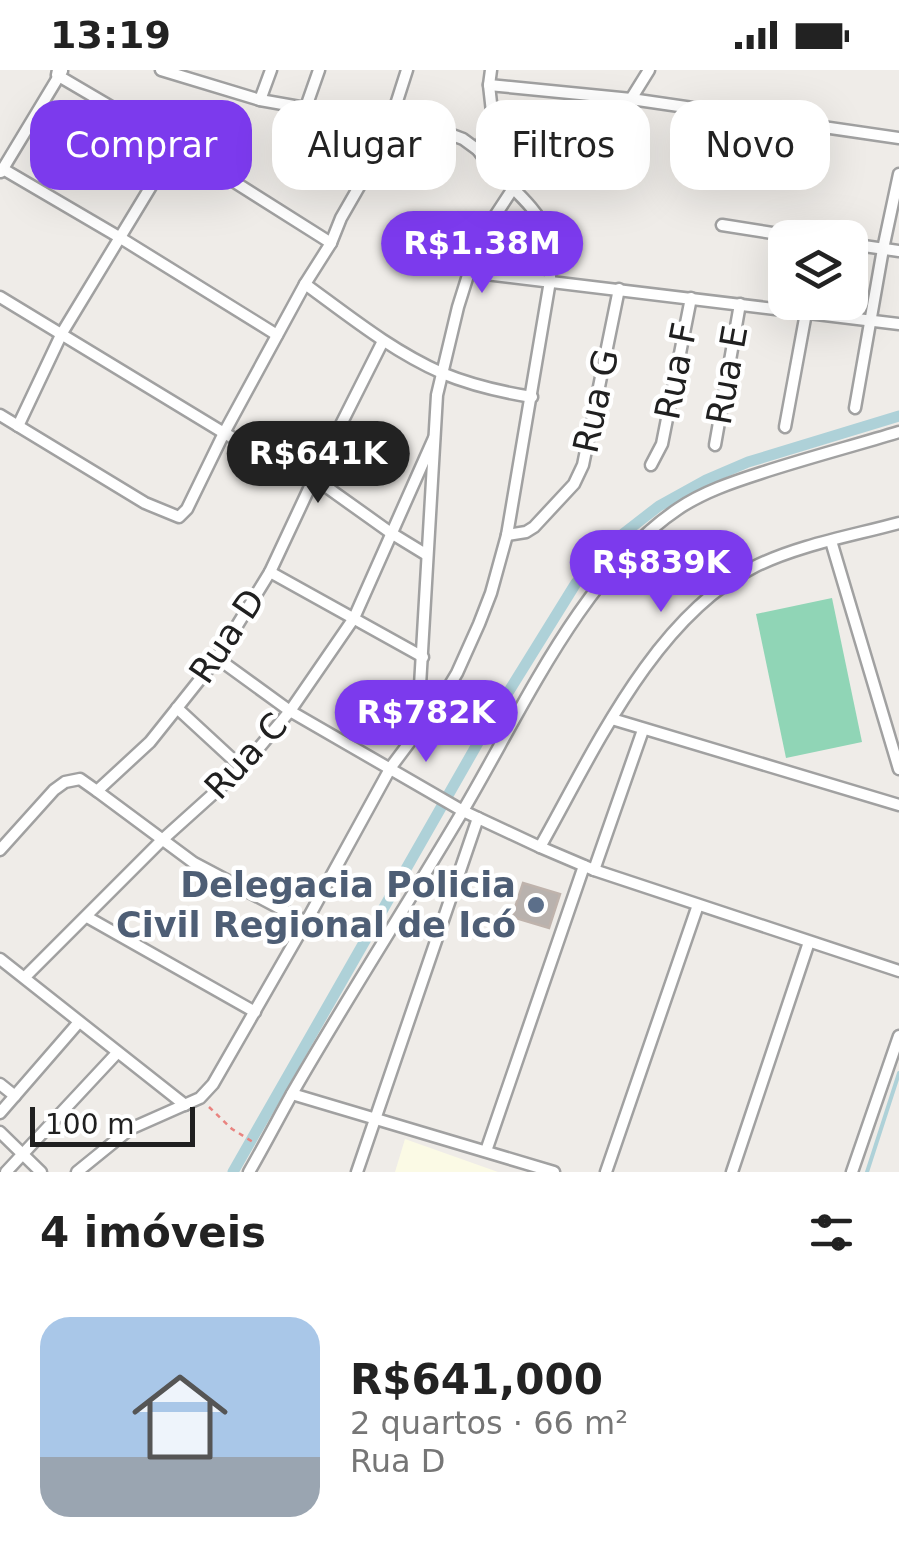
<!DOCTYPE html>
<html lang="pt">
<head>
<meta charset="utf-8">
<style>
	body { margin:0; font-family:"DejaVu Sans",sans-serif; background:#f6f6f6; color:#222; height:100vh; display:flex; flex-direction:column; font-size:38px; white-space:nowrap }
	* { box-sizing:border-box; margin:0 }
	p { font-size:32px; color:#767676 }
	.icon { flex:none; width:55px; height:55px; fill:none; stroke:currentColor; stroke-width:2; stroke-linecap:round; stroke-linejoin:round }
	.map { position:relative; height:1102px; overflow:hidden }
	.sheet { display:flex; flex-direction:column; background:#fff; flex:1 }
	.sheet>* { flex:none }
	.top-card { position:absolute; left:30px; top:30px; width:840px; height:90px; display:flex; gap:20px }
	.tools { position:absolute; left:768px; top:150px; display:grid; gap:20px }
	.tools a { display:grid; place-items:center; width:100px; height:100px; border-radius:20px; background:#fff; box-shadow:0 10px 40px #0002; font-size:50px }
	.scale { position:absolute; left:30px; bottom:25px; width:165px; box-sizing:border-box; padding-left:10px; border:5px solid #202020; border-top:0; font-size:28px; line-height:35px; white-space:nowrap; color:#202020; -webkit-text-stroke:8px #fff; paint-order:stroke }
	.price { position:absolute; translate:-50% -85px; padding:0 22px; border-radius:35px; background:#7c3aed; color:#fff; font-size:32px; line-height:65px; filter:drop-shadow(0 2px 5px #0008) }
	.price::after { content:''; position:absolute; left:50%; top:60px; width:30px; height:22px; margin-left:-15px; background:inherit; clip-path:polygon(0 0,100% 0,50% 100%) }
	.price.current { background:#222; color:#fff }
	ul { padding:0; list-style:none }
	li { display:flex; align-items:center; gap:30px; height:250px; padding:0 40px }
	li span { display:grid; place-items:center; flex:none; width:280px; height:200px; border-radius:30px; color:#555 }
	li>.icon { margin-inline-start:auto }
	span .icon { width:120px; height:120px; fill:#fffc; stroke-width:1 }
	li b { font-size:42px }
	h2 { display:flex; justify-content:space-between; align-items:center; height:120px; padding:0 40px; font-size:42px }
	.pill { padding:0 35px; border-radius:30px; background:#fff; box-shadow:0 10px 40px #0002; font-size:35px; line-height:90px }
	.pill.current { background:#7c3aed; color:#fff }
	.status { display:flex; justify-content:space-between; align-items:center; height:70px; padding:0 50px; background:#fff; direction:ltr }
	.status svg { height:28px; fill:currentColor }
	.map>svg:first-child { display:block }
	.education { fill:#fbfae5 }
	.pitch { fill:#90d5b6 }
	.lines { fill:none; stroke-linecap:round; stroke-linejoin:round }
	.stream { stroke:#aed1d8; stroke-width:4 }
	.canal { stroke:#aed1d8; stroke-width:11 }
	.building { fill:#b9b2ae; stroke:#bfb3ac; stroke-width:2.5 }
	.minor-casing { stroke:#a1a1a1; stroke-width:15 }
	.path { stroke:#e9837f; stroke-width:2.5; stroke-dasharray:5 5; stroke-linecap:butt }
	.minor { stroke:#fff; stroke-width:10 }
	.service-dot { fill:#5c6f8a; stroke:#fff; stroke-width:4 }
	.labels { text-anchor:middle; stroke-width:9; stroke-linejoin:round; paint-order:stroke }
	.street-label { font-size:35px; fill:#202020; stroke:#fff }
	.service-label { font-size:35px; font-weight:bold; fill:#4e5e75; stroke:#fff; text-anchor:end }
</style>
</head>
<body>
<div class="status"><b>13:19</b><svg viewBox="0 0 49 12"><path d="M0 12V9h3v3zM5 12V6h3v6zM10 12V3h3v9zM15 12V0h3v12zM26 1h20v11H26zM47 4h2v5h-2z"/></svg></div>
<div class="map">
<svg width="899" height="1102" viewBox="0 0 899 1102">
	<rect width="100%" height="100%" fill="#efece8"/>
	<path class="education" d="M 405,1069 L 498,1102 L 395,1102 Z"/>
	<path class="pitch" d="M 832,528 L 862,672 L 786,688 L 756,544 Z"/>
	<g class="lines">
		<path class="stream" d="M 867,1102 L 899,1003"/>
		<path class="canal" d="M 233,1102 L 491,650 L 576,513 L 619,467 L 659,436 L 706,410 L 748,392 L 899,346"/>
	</g>
	<path class="building" d="M 523,813 L 560,824 L 549,858 L 512,847 Z"/>
	<g class="lines">
		<defs>
			<g id="minor">
				<path d="M 58,0 L 57,5 L 176,75 L 331,173"/>
				<path d="M 161,0 L 260,30 L 447,63 L 463,69 L 478,80"/>
				<path d="M 489,15 L 631,29 L 899,68"/>
				<path d="M 631,29 L 649,0"/>
				<path d="M 260,30 L 271,0"/>
				<path d="M 306,37 L 319,0"/>
				<path d="M 3,99 L 119,167 L 277,265"/>
				<path d="M 1,102 L 62,1"/>
				<path d="M 722,155 L 804,168"/>
				<path d="M 850,174 L 899,181"/>
				<path d="M 469,202 L 899,254"/>
				<path d="M 305,214 C 349,246 392,281 442,303 C 471,315 501,322 532,327"/>
				<path d="M 0,227 L 224,363 L 272,389 L 314,408 L 391,463 L 427,485"/>
				<path d="M 855,338 L 883,179 L 899,104"/>
				<path d="M 0,345 L 145,433 L 179,447 L 187,439 L 224,363 L 305,214 L 331,173 L 341,148 L 383,75 L 407,0"/>
				<path d="M 18,356 L 62,263 L 176,75"/>
				<path d="M 785,357 L 806,243"/>
				<path d="M 715,375 L 740,234"/>
				<path d="M 651,395 L 662,374 L 691,228"/>
				<path d="M 507,465 L 526,462 L 534,457 L 574,414 L 583,395 L 619,219"/>
				<path d="M 831,471 L 899,699"/>
				<path d="M 270,502 L 423,587"/>
				<path d="M 217,588 L 290,641 L 463,741 L 540,777 L 594,800 L 899,901"/>
				<path d="M 177,638 L 242,698"/>
				<path d="M 612,649 L 899,735"/>
				<path d="M 414,662 L 418,650 L 437,325 L 458,237 L 469,202 L 491,152 L 512,120"/>
				<path d="M 97,721 L 194,793 L 306,852"/>
				<path d="M 540,777 C 593,683 653,548 754,497 C 798,475 851,466 899,453"/>
				<path d="M 0,780 L 54,720 L 65,712 L 80,709 L 97,721 L 150,672 L 217,588 L 270,502 L 314,408 L 383,271"/>
				<path d="M 594,800 L 643,660"/>
				<path d="M 87,847 L 255,942"/>
				<path d="M 0,889 L 185,1035"/>
				<path d="M 25,907 L 162,770 L 242,698 L 290,641 L 354,548 L 434,368"/>
				<path d="M 0,1014 L 15,1026"/>
				<path d="M 292,1024 L 554,1102"/>
				<path d="M 0,1043 L 79,952"/>
				<path d="M 0,1062 L 41,1102"/>
				<path d="M 486,1081 L 584,796"/>
				<path d="M 6,1102 L 117,983"/>
				<path d="M 77,1102 L 130,1059 L 200,1028 L 213,1014 L 306,852 L 391,697 L 439,633 L 457,603 L 479,554 L 491,523 L 507,465 L 550,211 C 550,195 551,177 546,162 C 537,134 495,106 478,80 L 493,51 L 489,15 L 491,0"/>
				<path d="M 249,1102 C 264,1076 278,1049 293,1022 C 347,928 406,837 461,744 C 520,645 581,504 678,439 C 703,422 733,412 761,403 C 807,388 853,376 899,362"/>
				<path d="M 357,1102 L 478,748"/>
				<path d="M 606,1102 L 698,835"/>
				<path d="M 732,1102 L 809,872"/>
				<path d="M 852,1102 L 899,966"/>
			</g>
		</defs>
		<use href="#minor" class="minor-casing"/>
		<path class="path" d="M 209,1037 L 232,1059 L 253,1072"/>
		<use href="#minor" class="minor"/>
	</g>
	<circle class="service-dot" cx="536" cy="835" r="10"/>
	<g class="labels">
		<g class="street-label">
			<text transform="translate(676 301) rotate(-79)" y="12">Rua F</text>
			<text transform="translate(727 305) rotate(-80)" y="12">Rua E</text>
			<text transform="translate(596 331) rotate(-78)" y="12">Rua G</text>
			<text transform="translate(227 566) rotate(-56)" y="12">Rua D</text>
			<text transform="translate(246 686) rotate(-47)" y="12">Rua C</text>
		</g>
		<g class="service-label">
			<text x="516" y="827">Delegacia Policia<tspan x="516" dy="40">Civil Regional de Icó</tspan></text>
		</g>
	</g>
</svg>
<div class="tools">
<a><svg class="icon" aria-label="layers" viewBox="0 0 24 24"><path d="M12 4l9 5-9 5-9-5zM3 14l9 5 9-5"/></svg></a>
</div>
<div class="scale">100 m</div>
<b class="price" style="left:482px;top:226px">R$1.38M</b>
<b class="price current" style="left:318px;top:436px">R$641K</b>
<b class="price" style="left:661px;top:545px">R$839K</b>
<b class="price" style="left:426px;top:695px">R$782K</b>
<div class="top-card">
<a class="pill current">Comprar</a>
<a class="pill">Alugar</a>
<a class="pill">Filtros</a>
<a class="pill">Novo</a>
</div>
</div>
<section class="sheet">
<h2>4 imóveis<svg class="icon" aria-label="filters" viewBox="0 0 24 24"><path d="M4 7h16M4 17h16"/><circle cx="9" cy="7" r="2"/><circle cx="15" cy="17" r="2"/></svg></h2>
<ul>
<li><span style="background:linear-gradient(#a9c7e8 70%,#9aa5b1 0)"><svg class="icon" aria-label="home" viewBox="0 0 24 24"><path d="M3 11l9-7 9 7M6 9v11h12V9"/></svg></span><div><b>R$641,000</b><p>2 quartos · 66 m²</p><p>Rua D</p></div></li>
</ul>
</section>
</body>
</html>
